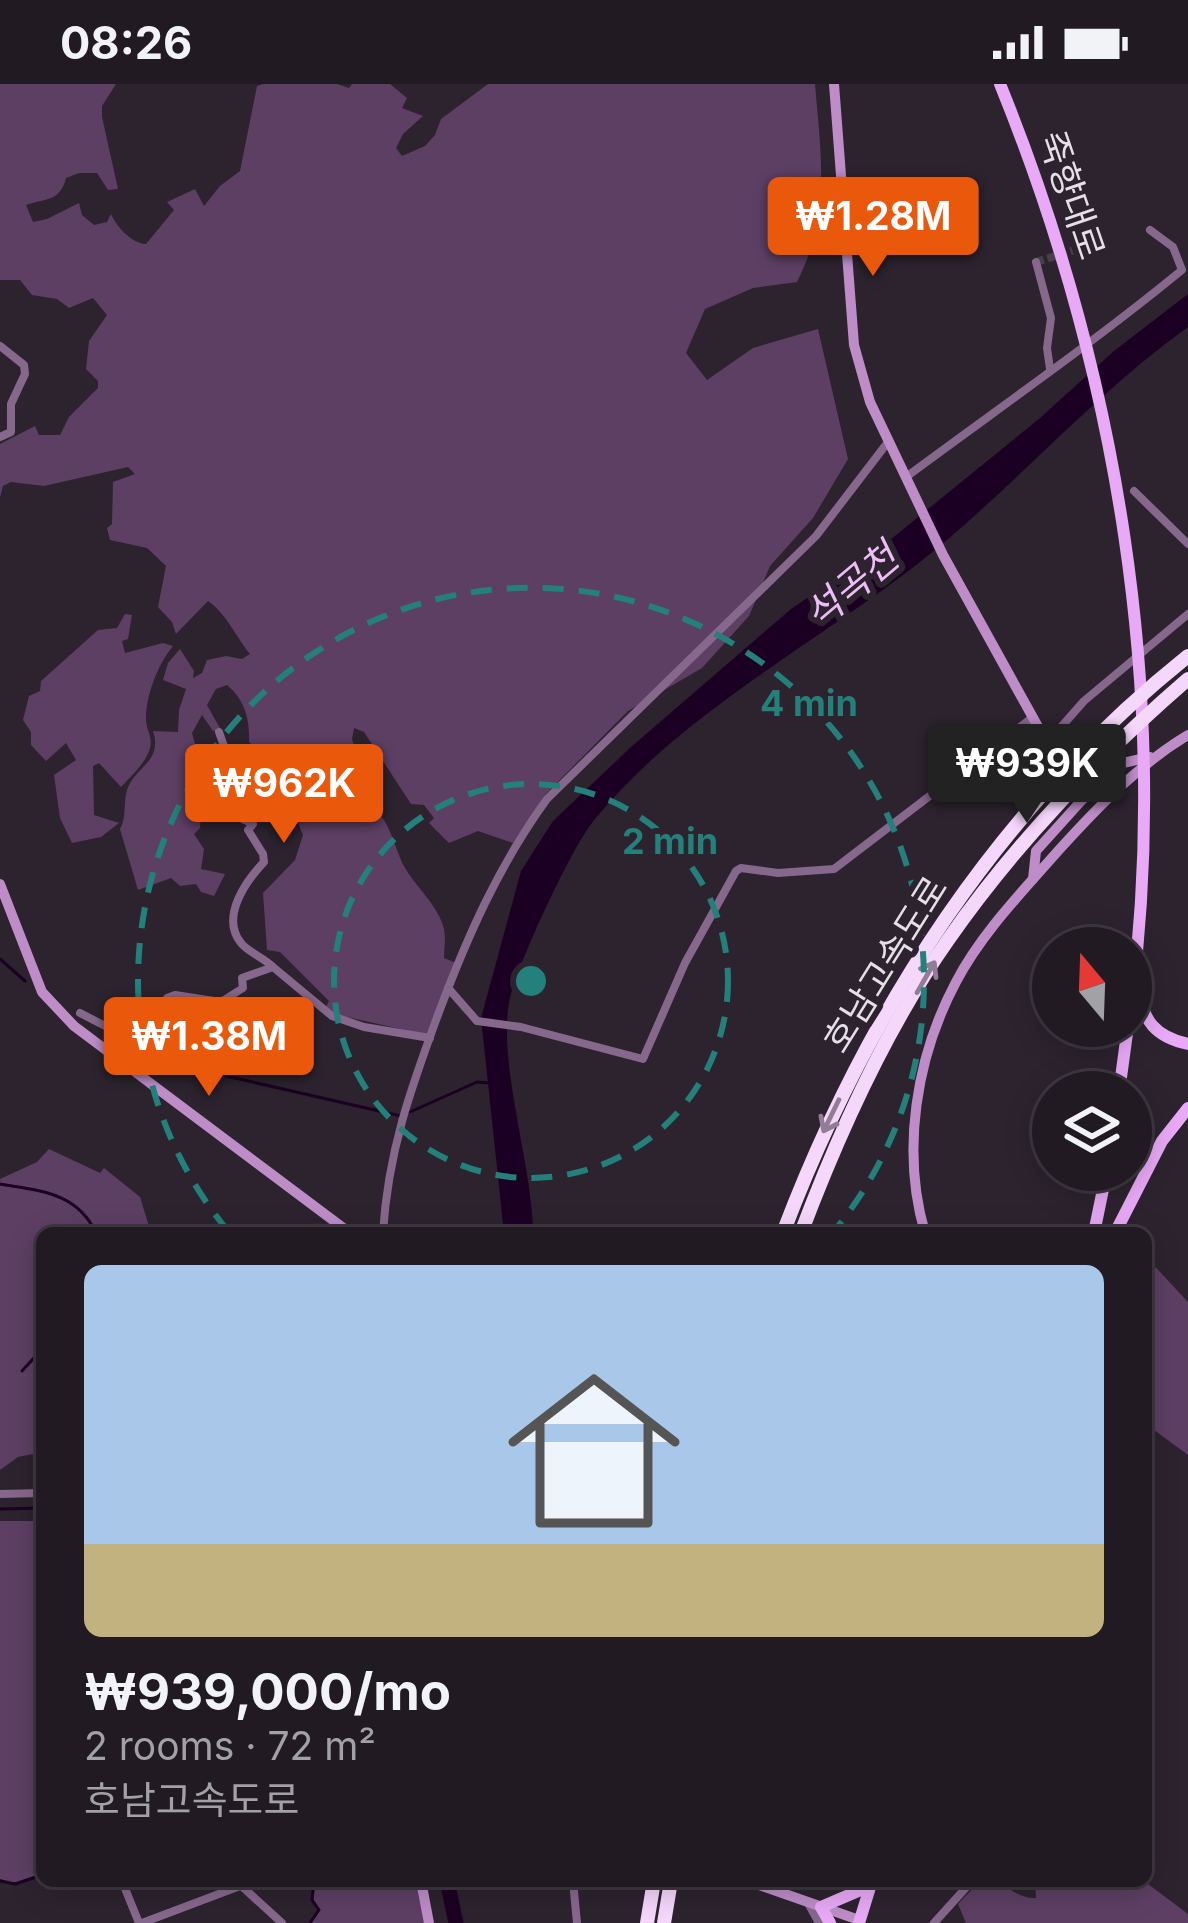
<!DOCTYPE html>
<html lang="en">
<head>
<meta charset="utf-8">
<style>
	body { margin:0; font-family:Inter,"Noto Sans KR",sans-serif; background:#29232a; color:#f1f3f6; height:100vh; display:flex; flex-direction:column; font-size:45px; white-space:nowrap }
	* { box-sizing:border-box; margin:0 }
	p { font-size:39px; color:#a2a1a5 }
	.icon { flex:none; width:66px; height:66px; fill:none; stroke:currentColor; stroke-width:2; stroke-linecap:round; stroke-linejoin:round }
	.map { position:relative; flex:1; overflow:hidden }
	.sheet { position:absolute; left:36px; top:1143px; width:1116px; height:660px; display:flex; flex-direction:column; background:#211a22; border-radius:18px; box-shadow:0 6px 30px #0003,0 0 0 3px #3e3840 }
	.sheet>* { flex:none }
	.needle { width:78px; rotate:341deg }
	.controls { position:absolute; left:1032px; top:843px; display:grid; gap:24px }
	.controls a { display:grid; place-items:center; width:120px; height:120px; border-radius:50%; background:#211a22; box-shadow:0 6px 30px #0003,0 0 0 3px #3e3840; font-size:60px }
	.price { position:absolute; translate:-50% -102px; padding:0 27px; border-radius:12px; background:#ea580c; color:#fff; font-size:39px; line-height:78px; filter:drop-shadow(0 3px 6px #0008) }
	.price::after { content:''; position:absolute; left:50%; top:72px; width:36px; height:27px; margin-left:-18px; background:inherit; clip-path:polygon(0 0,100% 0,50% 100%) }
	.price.selected { background:#222; color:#fff }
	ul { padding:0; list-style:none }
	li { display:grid; align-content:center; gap:24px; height:636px; padding:0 48px }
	li span { display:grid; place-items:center; height:372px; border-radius:18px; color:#555 }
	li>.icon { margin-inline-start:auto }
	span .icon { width:216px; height:216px; fill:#fffc; stroke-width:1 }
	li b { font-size:51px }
	.status { display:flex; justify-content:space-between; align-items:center; height:84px; padding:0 60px; background:#211a22; direction:ltr }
	.status svg { height:33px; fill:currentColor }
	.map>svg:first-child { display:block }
	.green { fill:#5d3f63 }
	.water { fill:#1c0023 }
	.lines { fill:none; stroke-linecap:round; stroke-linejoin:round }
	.stream { stroke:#1c0023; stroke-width:3 }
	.river { stroke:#1c0023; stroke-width:15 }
	.street-tunnel { stroke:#483f4a; stroke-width:8; stroke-dasharray:8 4; stroke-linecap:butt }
	.secondary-tunnel { stroke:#483f4a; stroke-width:10; stroke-dasharray:10 5; stroke-linecap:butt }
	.street { stroke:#87688d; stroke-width:8 }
	.secondary { stroke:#be8dc8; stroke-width:10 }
	.primary { stroke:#e8a9f6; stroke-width:12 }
	.highway { stroke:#f6d7fc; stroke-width:14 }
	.oneway { stroke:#917d95 }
	.ring { fill:none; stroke:#24807a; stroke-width:6; stroke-dasharray:21 15 }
	.labels { text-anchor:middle; stroke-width:12; stroke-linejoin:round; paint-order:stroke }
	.street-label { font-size:36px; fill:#e5dfe6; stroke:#2c232e }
	.water-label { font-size:39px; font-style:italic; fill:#edbdf7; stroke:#2c232e }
	.centre { fill:#24807a; stroke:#2c232e; stroke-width:6 }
	.ring-label { font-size:36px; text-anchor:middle; font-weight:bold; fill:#24807a; stroke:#2c232e; stroke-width:12; stroke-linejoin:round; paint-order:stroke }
</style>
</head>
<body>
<div class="status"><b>08:26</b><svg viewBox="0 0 49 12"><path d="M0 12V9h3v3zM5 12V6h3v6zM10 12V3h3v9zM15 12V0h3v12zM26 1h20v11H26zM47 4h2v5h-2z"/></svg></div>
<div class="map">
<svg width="1188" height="1839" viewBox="0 0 1188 1839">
	<rect width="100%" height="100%" fill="#2c232e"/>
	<g class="green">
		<path d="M 0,0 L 116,0 L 102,22 L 102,33 L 118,105 L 108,106 L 97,89 L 79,89 L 66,94 C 60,118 46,114 26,121 L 33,138 L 47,135 L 79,119 L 82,131 L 94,141 L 107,138 L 111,130 C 117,143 131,159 146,160 L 174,126 L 167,118 L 195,105 L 204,122 L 220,102 L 240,87 L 257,2 L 263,0 L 337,0 L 349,4 L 352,0 L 390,0 L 407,14 L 402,24 L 423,32 L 403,50 L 396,64 L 402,72 L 425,62 L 435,51 L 441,35 L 488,0 L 815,0 C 821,73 831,130 797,198 L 753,204 L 705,225 L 686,269 L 707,296 L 753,264 L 818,245 L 848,375 L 813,434 L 770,482 L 749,532 L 702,584 L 628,627 L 545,711 L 513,759 L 478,747 L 449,759 L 429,739 L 434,734 L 424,721 L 411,720 L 364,648 L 354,644 L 352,655 L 376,727 C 392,740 395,769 407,787 C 418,805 439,823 444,845 C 446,854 444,865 444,874 L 456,879 L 427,951 L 334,930 L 325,925 L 329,917 L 280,868 L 267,866 L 263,809 L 295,776 L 303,751 L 298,739 L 287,741 L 279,729 L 301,714 L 279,685 L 249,658 C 250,636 245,616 227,601 L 216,605 L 207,621 L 221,646 L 213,647 L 202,631 L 192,649 L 197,667 L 212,668 L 203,702 L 200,744 L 194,750 L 204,765 L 201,785 L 225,790 L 214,812 L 201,808 L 196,800 L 180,802 L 171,794 L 138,806 L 120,745 C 127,732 123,720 127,706 C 135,682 163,678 153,647 L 178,648 L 179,626 L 186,605 L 163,596 L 168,579 L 180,565 L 194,587 L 193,594 L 202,589 L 207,576 L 226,572 L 242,575 L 250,570 C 236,553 226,529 208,517 L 176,550 L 172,538 L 158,523 L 166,482 L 147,464 L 110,456 L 107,444 L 112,440 L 113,398 L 135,390 L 128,383 L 44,402 L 11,398 L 3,402 L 0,413 L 0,360 L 35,342 L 39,351 L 60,351 L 69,333 L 98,304 L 98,297 L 86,285 L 89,257 L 107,231 L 93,214 L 69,224 L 57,215 L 32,211 L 20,196 L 0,196 Z"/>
		<path d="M 125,530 L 132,531 L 128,555 L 122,557 L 125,569 L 163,559 L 173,562 C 158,580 146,611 146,635 C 146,646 153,653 150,664 C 146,679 131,692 121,703 L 99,679 L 93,682 L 94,731 L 119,739 L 101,753 L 72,759 L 60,734 L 54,691 L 76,676 L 66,659 L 46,677 L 31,661 L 31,648 L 23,636 L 29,612 L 40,607 L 41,597 L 98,546 L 117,544 Z"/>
		<path d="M 49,1065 L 100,1089 L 104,1084 L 140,1113 L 151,1149 L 42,1149 L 42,1368 L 18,1373 L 0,1386 L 0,1095 L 37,1078 Z"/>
		<path d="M 1148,1175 L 1188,1218 L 1188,1371 L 1146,1340 Z"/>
		<path d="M 0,1437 L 42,1437 L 42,1789 L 15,1799 L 0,1795 Z"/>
		<path d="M 316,1797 L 418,1797 L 426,1839 L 311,1839 L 320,1826 L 313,1815 Z"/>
		<path d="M 980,1797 C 1007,1797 1015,1815 1036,1814 L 1035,1797 L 1144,1797 L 1188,1830 L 1188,1839 L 966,1839 L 958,1820 Z"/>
	</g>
	<path class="water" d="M 1188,210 L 1188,243 C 1090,313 1010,408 915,482 C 812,561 678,633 595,735 C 571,764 524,868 512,906 C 493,968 533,1079 533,1149 L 504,1149 L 481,934 L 521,787 L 553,737 L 631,663 L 791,525 L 874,469 L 1040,334 L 1114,267 Z"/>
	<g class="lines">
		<g class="stream">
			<path d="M 0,875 L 25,897"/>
			<path d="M 152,975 L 401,1032"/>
			<path d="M 410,1028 L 477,998 L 489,999"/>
			<path d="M 0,1100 C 40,1107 77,1108 96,1149"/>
			<path d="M 22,1287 L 42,1265"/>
			<path d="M 0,1425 L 42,1424"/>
			<path d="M 0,1797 L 15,1800 L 42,1791"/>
			<path d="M 310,1839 L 319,1826 L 312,1816 L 314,1797"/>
		</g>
		<path class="river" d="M 447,1797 L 456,1839"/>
		<path class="street-tunnel" d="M 1036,178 L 1078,165"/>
		<path class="secondary-tunnel" d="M 1047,659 L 1082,716"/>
		<g class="street">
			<path d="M 1036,178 L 1051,234 L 1047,264 L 1050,285"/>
			<path d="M 0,262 L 24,281 L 25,290 L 11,320 L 11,348 L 0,353"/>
			<path d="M 906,393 C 999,324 1093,259 1182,186 L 1173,163 L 1150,146"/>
			<path d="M 1134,407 L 1188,460"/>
			<path d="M 219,648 L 238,702 L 238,733 L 253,740 L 248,746 L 263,770 L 264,778 C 246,797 220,833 241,859 C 248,868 264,874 273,883"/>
			<path d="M 1047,659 L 1084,617 L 1188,530"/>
			<path d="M 448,904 L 477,937 L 521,943 L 643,975 L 685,879 L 736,787 L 741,784 L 778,789 L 834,785 L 1033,633"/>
			<path d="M 80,929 L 109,944 L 141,973"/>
			<path d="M 135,987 L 167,914 L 175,911 L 221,918 L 243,904 L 242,894 L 273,883 L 332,932 L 364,943 L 430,954"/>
			<path d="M 383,1149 C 388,1067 411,1004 439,928 C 468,851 499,781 547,715 L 816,452 L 888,358"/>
			<path d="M 0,1410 L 42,1409"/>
			<path d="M 122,1797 L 139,1839"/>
			<path d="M 236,1797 L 282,1839"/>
			<path d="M 573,1797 L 577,1839"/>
			<path d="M 808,1819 L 819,1839"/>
			<path d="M 142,1839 L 240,1802"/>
			<path d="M 934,1839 L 972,1797"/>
		</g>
		<g class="secondary">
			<path d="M 834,0 L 854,261 L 870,318 L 943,471 L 1047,659"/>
			<path d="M 1033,795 L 1036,767 L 1082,716 L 1123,679 L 1150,673"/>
			<path d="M 0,800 L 42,908 L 74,942 L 350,1149"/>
			<path d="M 925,1149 C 901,1067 916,973 956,898 C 981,850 1022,808 1058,767 C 1097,724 1138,681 1188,651"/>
			<path d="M 421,1797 L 429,1839"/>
			<path d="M 748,1797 L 859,1836"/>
		</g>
		<g class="primary">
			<path d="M 1000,0 C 1117,288 1171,612 1131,922"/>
			<path d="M 1139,904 C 1142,937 1156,953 1188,960"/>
			<path d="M 1119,1008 L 1128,942"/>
			<path d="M 1094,1149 L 1107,1086"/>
			<path d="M 1115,1149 L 1162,1057 L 1188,1024"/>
			<path d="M 830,1839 L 821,1823 L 870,1802"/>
			<path d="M 859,1839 L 871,1800"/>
		</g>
		<g class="highway">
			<path d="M 783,1149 C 868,925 999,723 1188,572"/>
			<path d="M 801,1149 C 838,1051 888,941 948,856 C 1014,761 1101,670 1188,595"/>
			<path d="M 647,1839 L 654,1797"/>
			<path d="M 664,1839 L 671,1797"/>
		</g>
	</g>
	<defs><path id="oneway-shaft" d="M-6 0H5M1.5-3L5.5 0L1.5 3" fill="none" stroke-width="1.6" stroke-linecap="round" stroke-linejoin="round" transform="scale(3)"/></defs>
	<g class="oneway">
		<use href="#oneway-shaft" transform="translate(926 893) rotate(-60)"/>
		<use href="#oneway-shaft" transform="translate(831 1032) rotate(116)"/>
	</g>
	<g class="ring">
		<circle cx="531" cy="897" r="197"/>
		<path d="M228 1147A393 393 0 1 1 834 1147"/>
	</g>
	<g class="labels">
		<g class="street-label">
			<text transform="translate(1072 111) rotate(71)" y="13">죽향대로</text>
			<text transform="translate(885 880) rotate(-58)" y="13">호남고속도로</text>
		</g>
		<g class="water-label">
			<text transform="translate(851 502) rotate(-40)" y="14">석곡천</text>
		</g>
	</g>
	<circle cx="531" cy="897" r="18" class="centre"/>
	<g class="ring-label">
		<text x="809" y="632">4 min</text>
		<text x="670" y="770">2 min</text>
	</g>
</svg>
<div class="controls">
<a><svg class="needle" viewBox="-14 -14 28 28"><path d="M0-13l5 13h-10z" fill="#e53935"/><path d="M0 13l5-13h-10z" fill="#a2a1a5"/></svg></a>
<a><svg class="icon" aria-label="layers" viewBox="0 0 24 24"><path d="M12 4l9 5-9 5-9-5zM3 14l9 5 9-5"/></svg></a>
</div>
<b class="price" style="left:873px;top:195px">₩1.28M</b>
<b class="price selected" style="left:1027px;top:742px">₩939K</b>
<b class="price" style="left:284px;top:762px">₩962K</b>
<b class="price" style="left:209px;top:1015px">₩1.38M</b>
<section class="sheet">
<ul>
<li><span style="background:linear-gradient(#a9c7e8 75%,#c2b280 0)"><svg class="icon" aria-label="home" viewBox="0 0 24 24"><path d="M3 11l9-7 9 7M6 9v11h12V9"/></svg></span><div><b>₩939,000/mo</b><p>2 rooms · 72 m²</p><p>호남고속도로</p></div></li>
</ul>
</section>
</div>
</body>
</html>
